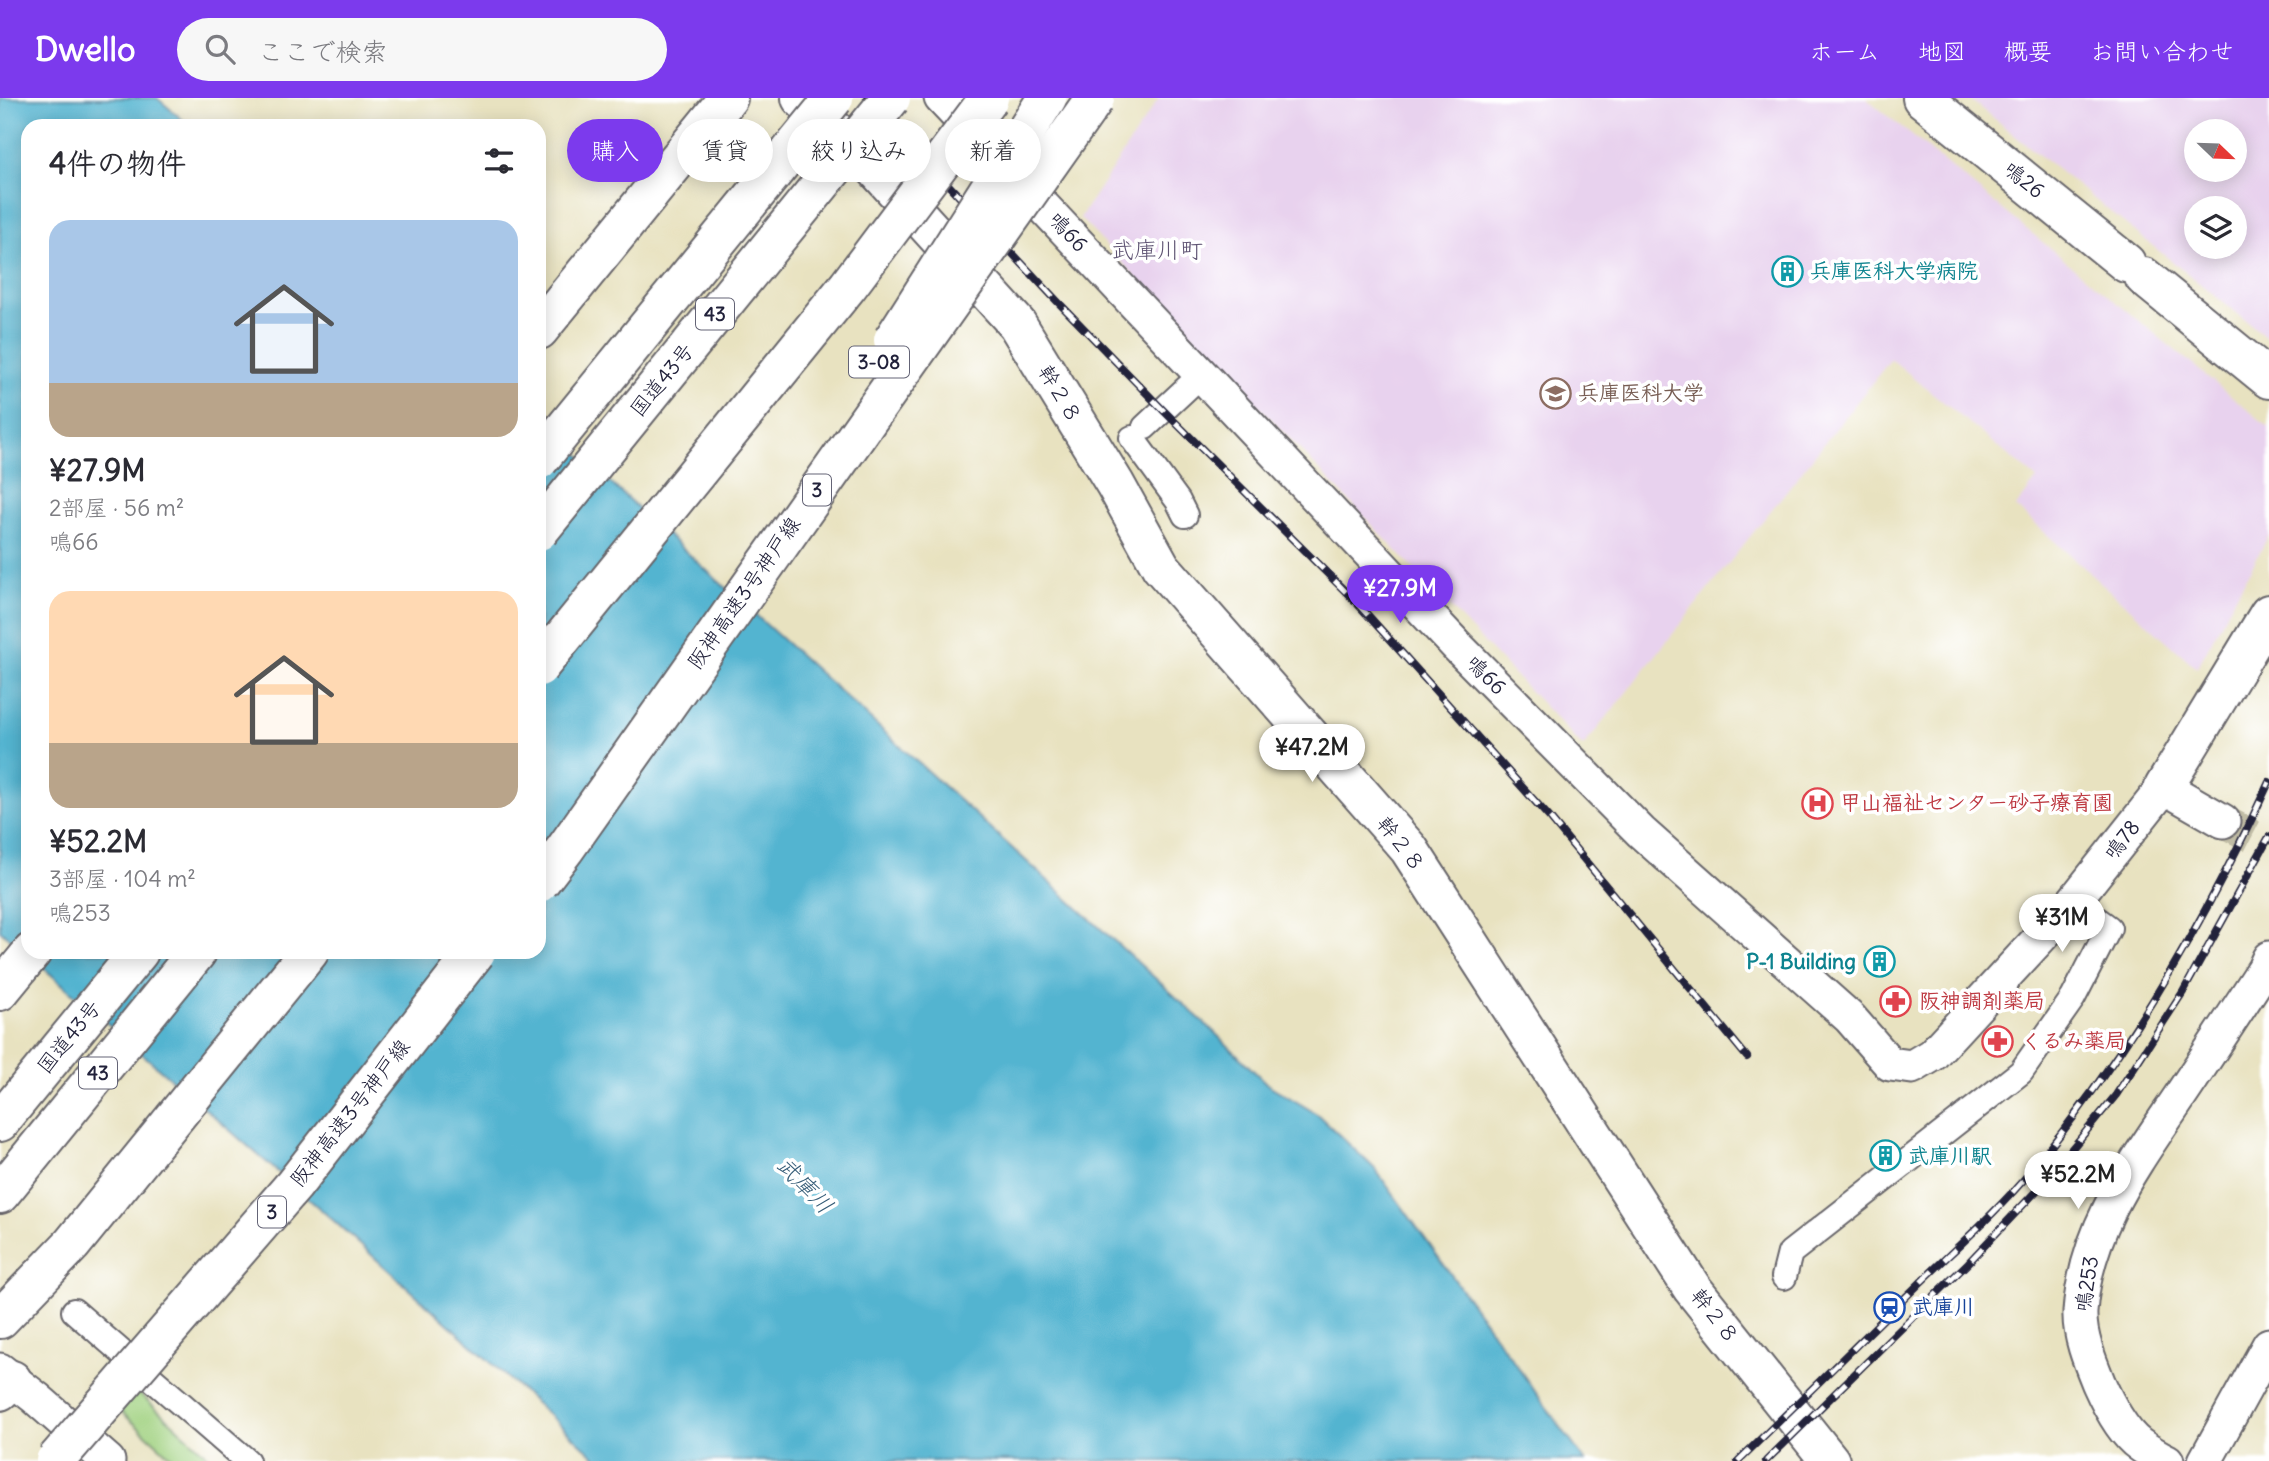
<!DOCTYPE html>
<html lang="ja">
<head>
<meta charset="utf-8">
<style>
	body { margin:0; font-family:Delius,"Klee One",sans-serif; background:#f7f7f7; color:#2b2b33; height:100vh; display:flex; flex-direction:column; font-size:26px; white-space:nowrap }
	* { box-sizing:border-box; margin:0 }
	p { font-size:23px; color:#7c7c81 }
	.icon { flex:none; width:38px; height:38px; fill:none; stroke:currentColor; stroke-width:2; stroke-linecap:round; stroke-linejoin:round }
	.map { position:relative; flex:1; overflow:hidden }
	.side { position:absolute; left:21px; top:21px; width:525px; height:840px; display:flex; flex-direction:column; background:#fff; border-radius:21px; box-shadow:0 4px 18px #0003 }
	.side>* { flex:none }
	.banner { position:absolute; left:567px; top:21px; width:665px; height:63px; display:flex; gap:14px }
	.needle { width:46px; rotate:113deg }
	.fabs { position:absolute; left:2184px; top:21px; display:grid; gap:14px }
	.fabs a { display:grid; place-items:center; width:63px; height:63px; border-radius:50%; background:#fff; box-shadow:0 4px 18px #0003; font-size:35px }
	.price { position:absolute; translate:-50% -60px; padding:0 16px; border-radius:24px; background:#fff; color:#222; font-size:23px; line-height:46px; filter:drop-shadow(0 2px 4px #0008) }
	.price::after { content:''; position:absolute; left:50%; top:42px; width:21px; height:16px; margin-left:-10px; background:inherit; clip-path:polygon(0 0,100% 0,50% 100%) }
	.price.current { background:#7c3aed; color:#fff }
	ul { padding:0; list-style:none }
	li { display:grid; align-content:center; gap:14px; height:371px; padding:0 28px }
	li span { display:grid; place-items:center; height:217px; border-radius:21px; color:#555 }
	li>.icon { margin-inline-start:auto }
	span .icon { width:126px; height:126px; fill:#fffc; stroke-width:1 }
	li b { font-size:30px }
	h2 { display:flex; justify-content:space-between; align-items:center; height:84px; padding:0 28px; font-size:30px }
	.chip { padding:0 24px; border-radius:32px; background:#fff; box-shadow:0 4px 18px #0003; font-size:24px; line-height:63px }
	.chip.current { background:#7c3aed; color:#fff }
	header { display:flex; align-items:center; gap:42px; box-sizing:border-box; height:98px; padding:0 35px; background:#7c3aed; color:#fff }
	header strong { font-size:33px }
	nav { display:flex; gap:38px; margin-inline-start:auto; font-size:24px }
	.search { width:490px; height:63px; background:#f7f7f7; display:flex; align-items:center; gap:18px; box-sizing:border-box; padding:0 24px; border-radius:38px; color:#7c7c81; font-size:26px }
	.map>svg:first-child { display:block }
	.built { fill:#e8d2ee; fill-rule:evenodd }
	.green { fill:#a0d180; stroke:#617a5e; stroke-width:2 }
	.water { fill:#52b4d0; stroke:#3a6b86; stroke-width:2 }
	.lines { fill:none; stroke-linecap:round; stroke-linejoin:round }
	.minor-tunnel { stroke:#c0bca5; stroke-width:33; stroke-dasharray:33 17; stroke-linecap:butt }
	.pedestrian-casing { stroke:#67656a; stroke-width:28 }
	.minor-casing { stroke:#67656a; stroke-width:37 }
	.tertiary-casing { stroke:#67656a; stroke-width:42 }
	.trunk-casing { stroke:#67656a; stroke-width:42 }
	.pedestrian { stroke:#fff; stroke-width:24 }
	.minor { stroke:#fff; stroke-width:33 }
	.tertiary { stroke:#fff; stroke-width:38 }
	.trunk { stroke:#fff; stroke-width:38 }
	.rail-casing { stroke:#22223b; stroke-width:8 }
	.rail { stroke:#fff; stroke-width:5; stroke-dasharray:16; stroke-linecap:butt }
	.trunk-bridge-casing { stroke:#67656a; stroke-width:42; stroke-linecap:butt }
	.motorway-bridge-casing { stroke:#67656a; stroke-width:42; stroke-linecap:butt }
	.trunk-bridge { stroke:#fff; stroke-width:38 }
	.motorway-bridge { stroke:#fff; stroke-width:38 }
	.labels { text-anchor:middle; stroke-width:7; stroke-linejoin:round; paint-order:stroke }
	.shield { fill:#fff; stroke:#646476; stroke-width:2 }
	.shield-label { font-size:19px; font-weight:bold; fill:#22223b }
	.street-label { font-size:21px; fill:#22223b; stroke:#fff }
	.culture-label { font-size:21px; font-weight:bold; fill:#0d838f; stroke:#fff; text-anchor:start }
	.education-label { font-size:21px; font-weight:bold; fill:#785e54; stroke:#fff; text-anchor:start }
	.health-label { font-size:21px; font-weight:bold; fill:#be3a42; stroke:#fff; text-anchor:start }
	.transit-label { font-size:21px; font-weight:bold; fill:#164399; stroke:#fff; text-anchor:start }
	.neighbourhood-label { font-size:23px; fill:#5f5473; stroke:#fff }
	.water-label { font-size:23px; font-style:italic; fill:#355c77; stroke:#fff }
</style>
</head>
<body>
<header>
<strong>Dwello</strong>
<div class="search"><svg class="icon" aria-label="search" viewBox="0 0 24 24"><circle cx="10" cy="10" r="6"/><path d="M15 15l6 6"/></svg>ここで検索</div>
<nav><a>ホーム</a><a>地図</a><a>概要</a><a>お問い合わせ</a></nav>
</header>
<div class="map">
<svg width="2269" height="1363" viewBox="0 0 2269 1363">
	<rect width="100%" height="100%" fill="#fff"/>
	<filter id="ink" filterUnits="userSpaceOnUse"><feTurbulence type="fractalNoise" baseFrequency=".0143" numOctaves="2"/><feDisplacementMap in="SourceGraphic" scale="14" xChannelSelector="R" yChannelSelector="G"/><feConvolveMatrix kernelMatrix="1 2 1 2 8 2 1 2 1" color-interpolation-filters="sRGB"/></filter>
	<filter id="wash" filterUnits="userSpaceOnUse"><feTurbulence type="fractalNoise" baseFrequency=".00686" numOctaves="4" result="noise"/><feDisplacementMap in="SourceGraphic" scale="28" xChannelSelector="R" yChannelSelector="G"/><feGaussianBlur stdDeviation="1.57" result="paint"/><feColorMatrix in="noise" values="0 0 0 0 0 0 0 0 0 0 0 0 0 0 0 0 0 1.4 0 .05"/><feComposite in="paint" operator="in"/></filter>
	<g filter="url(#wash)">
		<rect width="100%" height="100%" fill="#e8e2c0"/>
		<g class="built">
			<path d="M 1159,0 L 1866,0 L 2269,329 L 2269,437 L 2197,570 L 2016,409 L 2037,381 L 1891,261 L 1583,649 L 1080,120 Z"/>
			<path d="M 1968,0 L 2269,0 L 2269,241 ZM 2196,33 L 2235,33 L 2235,72 L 2196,72 ZM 2196,110 L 2235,110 L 2235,149 L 2196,149 Z"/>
		</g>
		<path class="green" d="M 106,1265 L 214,1363 L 176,1363 L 90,1286 Z"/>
		<path class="water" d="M 0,0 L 157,0 L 190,28 L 28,28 L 28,854 L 539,854 L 539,320 L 1211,931 L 1267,986 L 1317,1016 L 1375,1071 L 1585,1363 L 600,1363 L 334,1123 L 0,832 Z"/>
	</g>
	<g filter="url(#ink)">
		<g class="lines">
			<path class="minor-tunnel" d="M 2223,723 L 2269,747"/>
			<defs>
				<g id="pedestrian">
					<path d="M 1145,329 L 1202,276"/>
					<path d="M 1132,340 L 1178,403 L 1185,417"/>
					<path d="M 1784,1179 L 1790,1155 L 2021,974 L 2073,900 L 2109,830 L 2083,811"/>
					<path d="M 74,1213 L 247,1363"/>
				</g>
				<g id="minor">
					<path d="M 941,0 L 1458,549 L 1641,734 L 1850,920 L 1890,966 L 1912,969 L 1932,957 L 2073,804 L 2164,689 L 2223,723"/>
					<path d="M 0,1272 L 36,1300 L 108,1363"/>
					<path d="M 2167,1363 C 2158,1358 2148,1353 2140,1347 C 2123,1335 2107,1304 2099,1286 C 2090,1264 2079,1238 2080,1214 C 2086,1130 2134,1067 2179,1000 C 2208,957 2236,914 2264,871 L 2269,860"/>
					<path d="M 2205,1363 L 2269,1247"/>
				</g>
				<g id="tertiary">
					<path d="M 801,0 L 875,70 L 1017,226 L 1115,386 L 1161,469 L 1409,751 L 1692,1190 L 1830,1363"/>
					<path d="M 1922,0 L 2126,165"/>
					<path d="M 2144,179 L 2269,281"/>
					<path d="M 2164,689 L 2269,516"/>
				</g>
				<g id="trunk">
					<path d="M 539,232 L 728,0"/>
					<path d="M 0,893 L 32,854"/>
					<path d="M 0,1024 L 139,854"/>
					<path d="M 0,1096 L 197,854"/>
					<path d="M 0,1221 L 72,1146 L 309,854"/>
					<path d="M 0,1293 L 12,1282"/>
				</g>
			</defs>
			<use href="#pedestrian" class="pedestrian-casing"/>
			<use href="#minor" class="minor-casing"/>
			<use href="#tertiary" class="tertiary-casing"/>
			<use href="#trunk" class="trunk-casing"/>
			<use href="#pedestrian" class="pedestrian"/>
			<use href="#minor" class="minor"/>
			<use href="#tertiary" class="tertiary"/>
			<use href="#trunk" class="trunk"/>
			<defs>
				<g id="rail">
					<path d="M 867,0 L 1057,203 L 1164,313 L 1356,504 L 1550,720 L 1747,959"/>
					<path d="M 1738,1363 C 1799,1304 1860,1244 1920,1185 C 1958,1148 1999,1112 2032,1072 C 2129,954 2206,822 2269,684"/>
					<path d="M 1766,1363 L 1968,1165 L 2042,1087 L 2116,997 L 2183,894 L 2269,739"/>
				</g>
			</defs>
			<use href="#rail" class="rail-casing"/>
			<use href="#rail" class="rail"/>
			<defs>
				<g id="trunk-bridge">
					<path d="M 539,362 L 834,0"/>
					<path d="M 539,433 L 891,0"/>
					<path d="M 539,569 L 848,188 L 989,0"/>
				</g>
				<g id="motorway-bridge">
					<path d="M 893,242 L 1047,0"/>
					<path d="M 539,785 L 565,751 L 1095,0"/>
					<path d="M 55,1363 L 294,1087 L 476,854"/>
				</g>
			</defs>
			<use href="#trunk-bridge" class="trunk-bridge-casing"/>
			<use href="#motorway-bridge" class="motorway-bridge-casing"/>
			<use href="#trunk-bridge" class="trunk-bridge"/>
			<use href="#motorway-bridge" class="motorway-bridge"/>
		</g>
	</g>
	<defs>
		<symbol id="building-ring" viewBox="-11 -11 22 22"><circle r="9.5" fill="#fff" stroke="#0f9aa8" stroke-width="1.5"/><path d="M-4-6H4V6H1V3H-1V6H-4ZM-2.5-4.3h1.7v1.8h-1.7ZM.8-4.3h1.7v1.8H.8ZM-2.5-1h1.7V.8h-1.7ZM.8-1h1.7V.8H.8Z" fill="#0f9aa8"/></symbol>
		<symbol id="university-ring" viewBox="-11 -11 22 22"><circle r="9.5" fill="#fff" stroke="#8d6e63" stroke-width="1.5"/><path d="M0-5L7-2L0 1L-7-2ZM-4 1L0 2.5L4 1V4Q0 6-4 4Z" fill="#8d6e63"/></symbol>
		<symbol id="hospital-ring" viewBox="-11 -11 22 22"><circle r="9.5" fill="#fff" stroke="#e0444e" stroke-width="1.5"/><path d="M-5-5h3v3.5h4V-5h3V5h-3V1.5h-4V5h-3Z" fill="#e0444e"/></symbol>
		<symbol id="pharmacy-ring" viewBox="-11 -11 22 22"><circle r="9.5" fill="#fff" stroke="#e0444e" stroke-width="1.5"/><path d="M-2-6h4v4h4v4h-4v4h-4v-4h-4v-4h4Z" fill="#e0444e"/></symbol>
		<symbol id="station-ring" viewBox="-11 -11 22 22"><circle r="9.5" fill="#fff" stroke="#1a4fb4" stroke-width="1.5"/><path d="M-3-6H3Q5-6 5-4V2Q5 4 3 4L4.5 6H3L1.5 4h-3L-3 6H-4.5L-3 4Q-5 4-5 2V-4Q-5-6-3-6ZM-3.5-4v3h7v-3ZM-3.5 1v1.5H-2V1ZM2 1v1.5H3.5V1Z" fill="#1a4fb4"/></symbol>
	</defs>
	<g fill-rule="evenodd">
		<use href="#building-ring" x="1770" y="156" width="35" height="35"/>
		<use href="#university-ring" x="1538" y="278" width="35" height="35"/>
		<use href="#hospital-ring" x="1800" y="688" width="35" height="35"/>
		<use href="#building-ring" x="1862" y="846" width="35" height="35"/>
		<use href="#pharmacy-ring" x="1878" y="886" width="35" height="35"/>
		<use href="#pharmacy-ring" x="1980" y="926" width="35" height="35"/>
		<use href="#building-ring" x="1868" y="1040" width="35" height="35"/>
		<use href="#station-ring" x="1872" y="1192" width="35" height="35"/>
	</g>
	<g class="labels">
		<g class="shield">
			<rect x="696" y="200.5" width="38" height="31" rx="5"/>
			<rect x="849" y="248.5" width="60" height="31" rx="5"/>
			<rect x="803" y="376.5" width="28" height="31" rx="5"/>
			<rect x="79" y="959.5" width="38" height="31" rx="5"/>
			<rect x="258" y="1098.5" width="28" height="31" rx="5"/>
		</g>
		<g class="shield-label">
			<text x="715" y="223">43</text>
			<text x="879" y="271">3-08</text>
			<text x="817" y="399">3</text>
			<text x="98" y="982">43</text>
			<text x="272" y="1121">3</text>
		</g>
		<g class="street-label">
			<text transform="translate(2024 82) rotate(39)" y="7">鳴26</text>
			<text transform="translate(1068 134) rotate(47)" y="7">鳴66</text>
			<text transform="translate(662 282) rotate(-51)" y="7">国道43号</text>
			<text transform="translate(1060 296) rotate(59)" y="7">幹２８</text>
			<text transform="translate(744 495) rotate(-55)" y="7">阪神高速3号神戸線</text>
			<text transform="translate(1486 577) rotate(45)" y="7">鳴66</text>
			<text transform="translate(2122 742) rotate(-52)" y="7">鳴78</text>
			<text transform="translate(1401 746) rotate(52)" y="7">幹２８</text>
			<text transform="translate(69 939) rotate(-51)" y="7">国道43号</text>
			<text transform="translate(350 1015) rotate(-52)" y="7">阪神高速3号神戸線</text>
			<text transform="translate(2087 1186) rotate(-81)" y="7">鳴253</text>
			<text transform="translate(1715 1218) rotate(52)" y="7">幹２８</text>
		</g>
		<g class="culture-label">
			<text x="1810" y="180">兵庫医科大学病院</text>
			<text x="1856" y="871" text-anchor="end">P-1 Building</text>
			<text x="1908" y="1065">武庫川駅</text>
		</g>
		<g class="education-label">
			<text x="1578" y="302">兵庫医科大学</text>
		</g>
		<g class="health-label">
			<text x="1840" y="712">甲山福祉センター砂子療育園</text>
			<text x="1919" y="910">阪神調剤薬局</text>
			<text x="2021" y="950">くるみ薬局</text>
		</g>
		<g class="transit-label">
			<text x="1912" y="1216">武庫川</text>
		</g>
		<g class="neighbourhood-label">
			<text x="1157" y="160">武庫川町</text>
		</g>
		<g class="water-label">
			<text transform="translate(805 1087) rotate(46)" y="8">武庫川</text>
		</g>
	</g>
</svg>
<div class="fabs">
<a><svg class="needle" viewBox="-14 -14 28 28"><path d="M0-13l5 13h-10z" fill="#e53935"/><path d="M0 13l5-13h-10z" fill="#7c7c81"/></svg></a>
<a><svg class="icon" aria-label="layers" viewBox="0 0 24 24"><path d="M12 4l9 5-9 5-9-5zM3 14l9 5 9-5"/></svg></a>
</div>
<b class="price current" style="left:1400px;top:527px">¥27.9M</b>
<b class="price" style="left:1312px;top:686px">¥47.2M</b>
<b class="price" style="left:2062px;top:856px">¥31M</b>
<b class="price" style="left:2078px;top:1113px">¥52.2M</b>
<div class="banner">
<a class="chip current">購入</a>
<a class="chip">賃貸</a>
<a class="chip">絞り込み</a>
<a class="chip">新着</a>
</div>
<section class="side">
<h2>4件の物件<svg class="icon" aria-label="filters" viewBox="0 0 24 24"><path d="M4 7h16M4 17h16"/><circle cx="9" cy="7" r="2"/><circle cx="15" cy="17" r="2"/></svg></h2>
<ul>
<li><span style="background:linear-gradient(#a9c7e8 75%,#b9a48a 0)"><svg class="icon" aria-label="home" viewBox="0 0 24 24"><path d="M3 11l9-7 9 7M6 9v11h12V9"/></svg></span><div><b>¥27.9M</b><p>2部屋 · 56 m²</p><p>鳴66</p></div></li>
<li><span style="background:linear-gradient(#ffd9b3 70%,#b9a48a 0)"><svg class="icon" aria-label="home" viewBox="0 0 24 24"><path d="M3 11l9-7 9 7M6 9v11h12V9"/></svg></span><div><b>¥52.2M</b><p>3部屋 · 104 m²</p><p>鳴253</p></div></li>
</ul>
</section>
</div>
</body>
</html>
